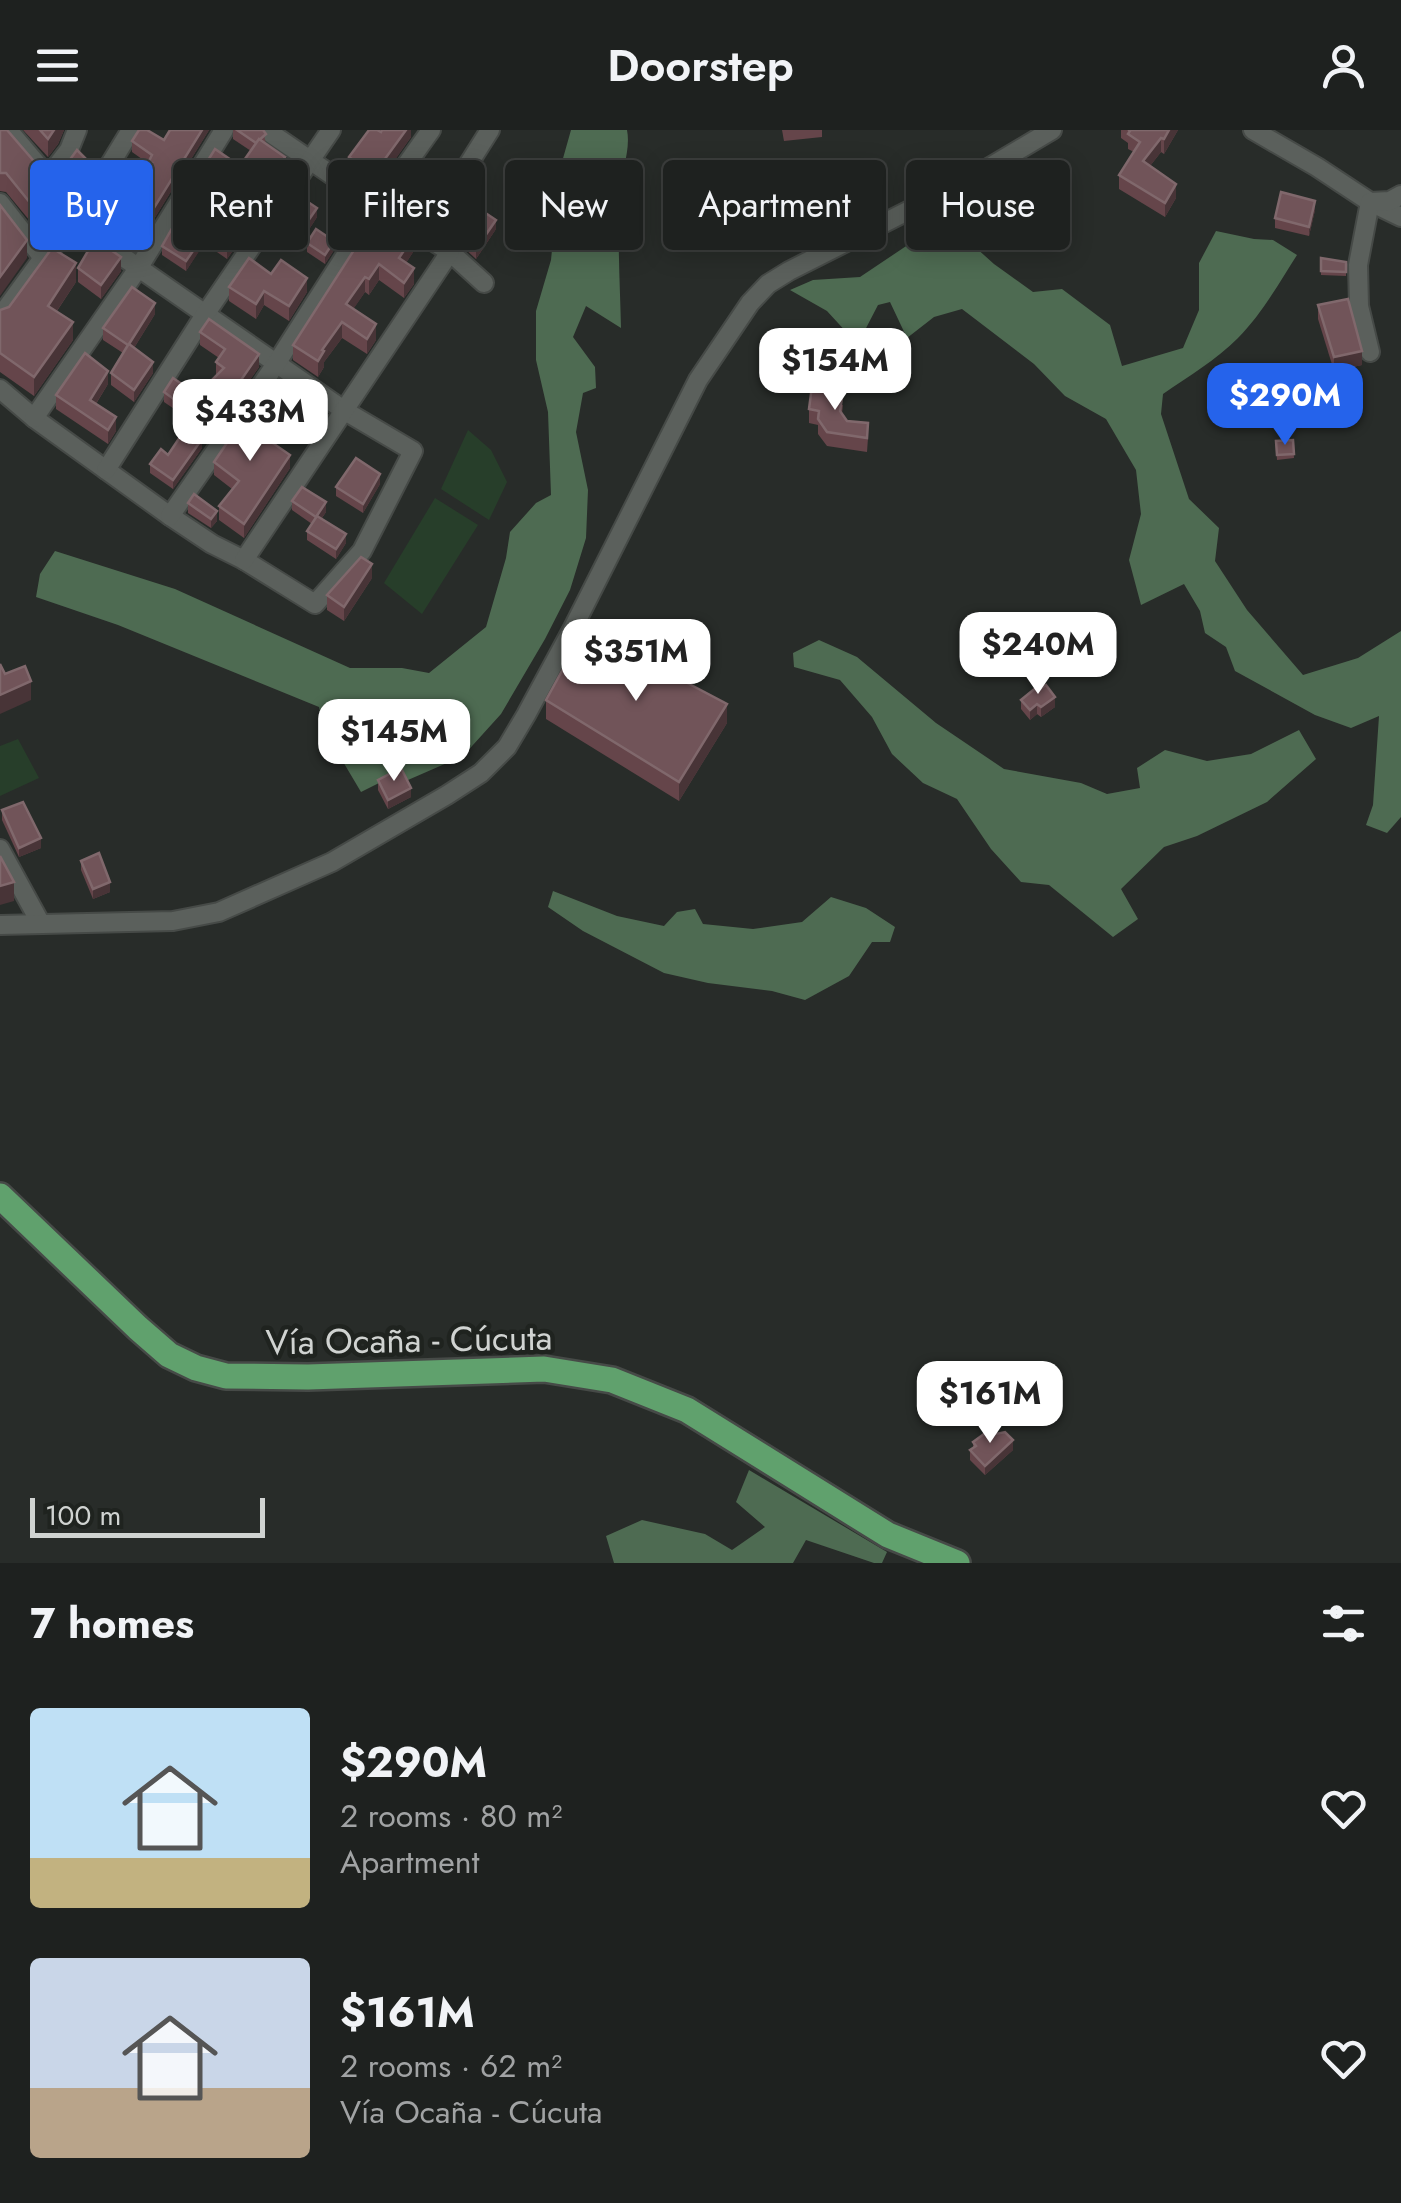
<!DOCTYPE html>
<html lang="en">
<head>
<meta charset="utf-8">
<style>
	body { margin:0; font-family:Jost,sans-serif; background:#262928; color:#f1f3f6; height:100vh; display:flex; flex-direction:column; font-size:38px; white-space:nowrap }
	* { box-sizing:border-box; margin:0 }
	p { font-size:32px; color:#a1a3a4 }
	.icon { flex:none; width:55px; height:55px; fill:none; stroke:currentColor; stroke-width:2; stroke-linecap:round; stroke-linejoin:round }
	.map { position:relative; height:1433px; overflow:hidden }
	.drawer { display:flex; flex-direction:column; background:#1e211f; flex:1 }
	.drawer>* { flex:none }
	.hud { position:absolute; left:30px; top:30px; width:1342px; height:90px; display:flex; gap:20px }
	.scale { position:absolute; left:30px; bottom:25px; width:235px; box-sizing:border-box; padding-left:10px; border:5px solid #d0d3d1; border-top:0; font-size:28px; line-height:35px; white-space:nowrap; color:#d0d3d1; -webkit-text-stroke:8px #1f231f; paint-order:stroke }
	.price { position:absolute; translate:-50% -85px; padding:0 22px; border-radius:20px; background:#fff; color:#222; font-size:32px; line-height:65px; filter:drop-shadow(0 2px 5px #0008) }
	.price::after { content:''; position:absolute; left:50%; top:60px; width:30px; height:22px; margin-left:-15px; background:inherit; clip-path:polygon(0 0,100% 0,50% 100%) }
	.price.current { background:#2563eb; color:#fff }
	ul { padding:0; list-style:none }
	li { display:flex; align-items:center; gap:30px; height:250px; padding:0 30px }
	li span { display:grid; place-items:center; flex:none; width:280px; height:200px; border-radius:10px; color:#555 }
	li>.icon { margin-inline-start:auto }
	span .icon { width:120px; height:120px; fill:#fffc; stroke-width:1 }
	li b { font-size:42px }
	h2 { display:flex; justify-content:space-between; align-items:center; height:120px; padding:0 30px; font-size:42px }
	.chip { padding:0 35px; border-radius:10px; background:#1e211f; box-shadow:0 5px 25px #0003,0 0 0 2px #3c3e3d; font-size:35px; line-height:90px }
	.chip.current { background:#2563eb; color:#fff }
	header { display:flex; justify-content:space-between; align-items:center; height:130px; padding:0 30px; background:#1e211f; font-size:45px; font-weight:600 }
	.map>svg:first-child { display:block }
	.green { fill:#273e2a }
	.forest { fill:#4e6b52 }
	.lines { fill:none; stroke-linecap:round; stroke-linejoin:round }
	.street-casing { stroke:#464a47; stroke-width:22 }
	.primary-casing { stroke:#464a47; stroke-width:30 }
	.street { stroke:#5b605c; stroke-width:18 }
	.primary { stroke:#60a16d; stroke-width:25 }
	.wall { fill:#65454a }
	.shaded-wall { fill:#483437 }
	.building { fill:#715459; stroke:#80686c; stroke-width:2.5 }
	.labels { text-anchor:middle; stroke-width:9; stroke-linejoin:round; paint-order:stroke }
	.street-label { font-size:35px; fill:#d0d3d1; stroke:#1f231f }
</style>
</head>
<body>
<header><svg class="icon" aria-label="menu" viewBox="0 0 24 24"><path d="M4 6h16M4 12h16M4 18h16"/></svg>Doorstep<svg class="icon" aria-label="person" viewBox="0 0 24 24"><circle cx="12" cy="8" r="4"/><path d="M4 21q1-7 8-7t8 7"/></svg></header>
<div class="map">
<svg width="1401" height="1433" viewBox="0 0 1401 1433">
	<rect width="100%" height="100%" fill="#282c29"/>
	<g class="green">
		<path d="M 468,300 L 491,320 L 507,352 L 489,390 L 441,359 Z"/>
		<path d="M 435,368 L 478,395 L 422,484 L 384,453 Z"/>
		<path d="M 18,609 L 39,648 L 0,666 L 0,616 Z"/>
	</g>
	<g class="forest">
		<path d="M 571,0 L 627,0 C 631,20 621,42 620,63 C 617,108 620,153 621,198 L 586,176 L 573,207 L 595,237 L 596,258 L 583,263 L 576,302 L 588,360 L 586,408 L 570,460 L 545,509 L 501,584 L 463,626 L 408,650 L 401,642 L 361,662 L 323,598 L 319,577 L 118,495 L 36,467 L 40,444 L 55,421 L 175,459 L 350,538 L 402,538 L 429,543 L 486,497 L 506,428 L 510,402 L 536,373 L 551,365 L 548,282 L 536,230 L 536,181 L 551,130 L 560,39 Z"/>
		<path d="M 945,90 L 994,134 L 1033,162 L 1062,159 L 1110,195 L 1122,236 L 1183,218 L 1199,180 L 1199,133 L 1216,101 L 1254,109 L 1273,110 L 1297,125 C 1279,153 1262,184 1238,208 C 1216,230 1189,246 1163,264 L 1161,284 L 1189,369 L 1219,398 L 1215,431 L 1247,480 L 1303,545 L 1358,528 L 1401,501 L 1401,687 L 1387,703 L 1366,695 L 1373,675 L 1379,586 L 1351,598 L 1315,585 L 1235,541 L 1226,517 L 1205,503 L 1200,481 L 1184,454 L 1141,475 L 1129,430 L 1141,384 L 1136,340 L 1106,289 L 1065,266 L 1034,234 L 962,179 L 934,187 L 907,208 L 890,172 L 878,175 L 864,202 L 849,205 L 827,181 L 790,160 L 813,150 L 860,147 Z"/>
		<path d="M 819,510 L 857,527 L 936,593 L 1004,639 L 1081,653 L 1107,664 L 1140,658 L 1137,638 L 1165,620 L 1207,631 L 1251,624 L 1299,600 L 1316,629 L 1267,672 L 1197,706 L 1164,717 L 1121,759 L 1138,789 L 1113,807 L 1049,755 L 1021,752 L 991,719 L 957,669 L 923,653 L 892,624 L 872,587 L 840,550 L 794,537 L 793,523 Z"/>
		<path d="M 553,761 L 617,786 L 664,796 L 677,782 L 695,779 L 703,794 L 753,799 L 802,792 L 831,767 L 866,778 L 895,797 L 890,812 L 872,812 L 849,846 L 805,870 L 772,861 L 708,853 L 664,843 L 583,801 L 548,777 Z"/>
		<path d="M 749,1340 L 887,1422 L 882,1433 L 874,1433 L 806,1410 L 793,1433 L 614,1433 L 606,1406 L 642,1390 L 705,1404 L 732,1420 L 765,1397 L 736,1372 Z"/>
	</g>
	<g class="lines">
		<defs>
			<g id="street">
				<path d="M 266,0 L 377,76 L 450,122 L 484,153"/>
				<path d="M 1253,0 L 1317,37 L 1370,72 L 1401,87"/>
				<path d="M 48,47 L 69,20 L 77,0"/>
				<path d="M 454,57 L 490,0"/>
				<path d="M 0,73 L 43,128"/>
				<path d="M 0,187 L 43,128 L 74,93 L 131,0"/>
				<path d="M 1370,222 L 1359,176 L 1358,135 L 1370,72 L 1390,71 L 1401,65"/>
				<path d="M 0,259 L 34,288 L 170,386 L 212,414 L 244,430 L 315,474 L 362,421 L 413,321 L 345,281 L 74,93 L 48,47 L 8,0"/>
				<path d="M 34,288 L 139,137 L 224,0"/>
				<path d="M 106,340 L 204,186 L 331,0"/>
				<path d="M 170,386 L 276,234 L 377,76 L 431,0"/>
				<path d="M 244,430 L 450,122"/>
				<path d="M 0,719 L 41,794"/>
				<path d="M 0,795 L 173,791 L 219,782 L 332,732 L 447,665 L 481,643 L 507,617 L 526,585 L 573,498 L 698,250 L 750,173 L 768,154 L 789,141 L 963,53 L 1052,0"/>
			</g>
			<path id="primary" d="M 0,1066 L 138,1198 L 169,1225 L 196,1238 L 226,1246 L 308,1247 L 544,1239 L 612,1250 L 687,1280 L 888,1405 L 957,1433"/>
		</defs>
		<use href="#street" class="street-casing"/>
		<use href="#primary" class="primary-casing"/>
		<use href="#street" class="street"/>
		<use href="#primary" class="primary"/>
	</g>
	<g class="wall">
		<path d="M 0,0 L 59,91 L 44,108 L 6,62 L 0,61 Z"/>
		<path d="M 23,0 L 64,0 L 58,14 L 48,27 Z"/>
		<path d="M 170,0 L 209,0 L 141,110 L 117,92 L 117,81 L 139,57 L 149,39 L 149,34 L 132,22 L 132,11 L 164,10 Z"/>
		<path d="M 233,0 L 263,0 L 266,14 L 285,46 L 227,129 L 204,113 L 186,141 L 162,125 L 162,116 L 204,105 L 204,94 L 213,79 L 197,67 L 197,48 L 240,36 L 251,21 L 233,9 Z"/>
		<path d="M 411,0 L 411,7 L 374,59 L 349,42 L 349,27 L 381,2 Z"/>
		<path d="M 782,0 L 822,0 L 822,7 L 784,11 Z"/>
		<path d="M 1121,0 L 1178,0 L 1164,24 L 1161,22 L 1150,36 L 1176,68 L 1165,87 L 1119,59 L 1119,45 L 1134,22 L 1128,19 L 1128,13 L 1121,8 Z"/>
		<path d="M 63,39 L 90,42 L 74,68 L 63,48 Z"/>
		<path d="M 329,66 L 360,79 L 352,92 L 329,76 Z"/>
		<path d="M 287,77 L 317,87 L 308,101 L 287,87 Z"/>
		<path d="M 381,78 L 417,116 L 406,133 L 414,154 L 404,168 L 379,150 L 369,165 L 365,162 L 353,179 L 376,210 L 367,224 L 342,208 L 324,232 L 324,237 L 318,247 L 293,230 L 293,215 Z"/>
		<path d="M 91,80 L 116,94 L 110,103 L 91,89 Z"/>
		<path d="M 1315,80 L 1309,106 L 1275,98 L 1275,88 Z"/>
		<path d="M 496,99 L 476,129 L 463,117 L 463,107 Z"/>
		<path d="M 307,113 L 334,120 L 325,134 L 307,122 Z"/>
		<path d="M 1321,128 L 1346,132 L 1346,146 L 1321,145 Z"/>
		<path d="M 78,138 L 121,141 L 101,169 L 78,152 Z"/>
		<path d="M 271,144 L 307,162 L 289,191 L 264,175 L 256,189 L 229,171 L 229,157 Z"/>
		<path d="M 76,152 L 57,181 L 73,210 L 34,266 L 0,242 L 0,180 Z"/>
		<path d="M 1318,175 L 1362,235 L 1334,241 L 1318,189 Z"/>
		<path d="M 155,184 L 134,218 L 153,243 L 134,272 L 111,255 L 111,243 L 123,223 L 103,210 L 103,198 Z"/>
		<path d="M 200,202 L 259,237 L 221,291 L 199,276 L 199,263 L 216,246 L 216,232 L 219,228 L 200,215 Z"/>
		<path d="M 108,254 L 96,274 L 116,301 L 108,314 L 56,279 L 56,265 Z"/>
		<path d="M 164,262 L 195,272 L 186,287 L 164,272 Z"/>
		<path d="M 843,275 L 842,283 L 847,291 L 868,308 L 867,322 L 827,316 L 818,304 L 818,295 L 809,293 L 809,279 Z"/>
		<path d="M 284,284 L 319,296 L 308,311 L 284,294 Z"/>
		<path d="M 274,306 L 270,311 L 290,338 L 244,408 L 219,390 L 219,376 L 232,359 L 214,345 L 214,332 Z"/>
		<path d="M 1293,310 L 1294,328 L 1277,330 L 1276,311 Z"/>
		<path d="M 202,318 L 173,359 L 150,343 L 150,334 L 168,325 Z"/>
		<path d="M 380,354 L 363,383 L 336,366 L 336,357 Z"/>
		<path d="M 292,371 L 326,382 L 322,388 L 346,413 L 336,429 L 307,410 L 307,401 L 312,394 L 292,380 Z"/>
		<path d="M 188,373 L 217,391 L 211,398 L 188,383 Z"/>
		<path d="M 372,448 L 344,491 L 327,480 L 327,465 Z"/>
		<path d="M 1040,559 L 1055,577 L 1041,587 L 1037,584 L 1030,590 L 1021,579 L 1021,570 Z"/>
		<path d="M 546,570 L 727,593 L 679,671 L 546,589 Z"/>
		<path d="M 378,650 L 411,667 L 388,679 L 378,660 Z"/>
		<path d="M 2,680 L 41,718 L 19,727 L 2,690 Z"/>
		<path d="M 81,731 L 110,762 L 93,769 L 81,740 Z"/>
		<path d="M 996,1304 L 1013,1320 L 985,1345 L 970,1330 L 970,1320 L 973,1318 L 973,1312 Z"/>
	</g>
	<g class="shaded-wall">
		<path d="M 54,0 L 64,0 L 58,14 L 48,27 L 48,9 Z"/>
		<path d="M 202,0 L 209,0 L 141,110 L 141,99 Z"/>
		<path d="M 406,0 L 411,0 L 411,7 L 374,59 L 374,44 Z"/>
		<path d="M 1169,0 L 1178,0 L 1164,24 L 1164,9 Z"/>
		<path d="M 1161,8 L 1161,22 L 1143,45 L 1143,31 Z"/>
		<path d="M 285,27 L 285,46 L 227,129 L 227,111 Z"/>
		<path d="M 90,33 L 90,42 L 74,68 L 74,59 Z"/>
		<path d="M 1176,54 L 1176,68 L 1165,87 L 1165,73 Z"/>
		<path d="M 360,70 L 360,79 L 352,92 L 352,82 Z"/>
		<path d="M 1315,71 L 1315,80 L 1309,106 L 1309,97 Z"/>
		<path d="M 59,73 L 59,91 L 44,108 L 44,90 Z"/>
		<path d="M 317,78 L 317,87 L 308,101 L 308,91 Z"/>
		<path d="M 116,84 L 116,94 L 110,103 L 110,93 Z"/>
		<path d="M 496,90 L 496,99 L 476,129 L 476,119 Z"/>
		<path d="M 417,101 L 417,116 L 399,144 L 399,128 Z"/>
		<path d="M 204,105 L 204,114 L 186,141 L 186,131 Z"/>
		<path d="M 27,110 L 27,128 L 0,166 L 0,147 Z"/>
		<path d="M 334,111 L 334,120 L 325,134 L 325,125 Z"/>
		<path d="M 121,127 L 121,141 L 101,169 L 101,155 Z"/>
		<path d="M 76,133 L 76,152 L 48,194 L 48,176 Z"/>
		<path d="M 379,134 L 379,150 L 369,165 L 369,149 Z"/>
		<path d="M 414,138 L 414,154 L 404,168 L 404,153 Z"/>
		<path d="M 365,147 L 365,162 L 346,190 L 346,174 Z"/>
		<path d="M 307,148 L 307,162 L 289,191 L 289,176 Z"/>
		<path d="M 264,161 L 264,175 L 256,189 L 256,174 Z"/>
		<path d="M 155,173 L 155,184 L 129,226 L 129,214 Z"/>
		<path d="M 73,192 L 73,210 L 34,266 L 34,247 Z"/>
		<path d="M 342,192 L 342,208 L 324,232 L 324,237 L 318,247 L 318,231 L 322,220 Z"/>
		<path d="M 376,194 L 376,210 L 367,224 L 367,209 Z"/>
		<path d="M 1362,221 L 1362,235 L 1334,241 L 1334,227 Z"/>
		<path d="M 259,224 L 259,237 L 221,291 L 221,279 Z"/>
		<path d="M 153,232 L 153,243 L 134,272 L 134,260 Z"/>
		<path d="M 108,241 L 108,254 L 90,283 L 90,270 Z"/>
		<path d="M 195,263 L 195,272 L 186,287 L 186,278 Z"/>
		<path d="M 319,286 L 319,296 L 308,311 L 308,302 Z"/>
		<path d="M 116,287 L 116,301 L 108,314 L 108,300 Z"/>
		<path d="M 274,292 L 274,306 L 264,320 L 264,307 Z"/>
		<path d="M 202,309 L 202,318 L 173,359 L 173,350 Z"/>
		<path d="M 290,325 L 290,338 L 244,408 L 244,394 Z"/>
		<path d="M 380,344 L 380,354 L 363,383 L 363,374 Z"/>
		<path d="M 326,372 L 326,382 L 316,396 L 316,387 Z"/>
		<path d="M 217,381 L 217,391 L 211,398 L 211,389 Z"/>
		<path d="M 346,404 L 346,413 L 336,429 L 336,419 Z"/>
		<path d="M 372,434 L 372,448 L 344,491 L 344,477 Z"/>
		<path d="M 31,551 L 31,570 L 0,584 L 0,565 Z"/>
		<path d="M 1055,567 L 1055,577 L 1041,587 L 1041,577 Z"/>
		<path d="M 727,574 L 727,593 L 679,671 L 679,652 Z"/>
		<path d="M 1037,574 L 1037,584 L 1030,590 L 1030,580 Z"/>
		<path d="M 411,658 L 411,667 L 388,679 L 388,670 Z"/>
		<path d="M 41,708 L 41,718 L 19,727 L 19,718 Z"/>
		<path d="M 14,752 L 14,771 L 0,775 L 0,756 Z"/>
		<path d="M 110,752 L 110,762 L 93,769 L 93,759 Z"/>
		<path d="M 1013,1310 L 1013,1320 L 985,1345 L 985,1336 Z"/>
	</g>
	<g class="building">
		<path d="M 0,0 L 7,0 L 38,36 L 59,73 L 44,90 L 6,43 L 0,43 Z"/>
		<path d="M 40,0 L 54,0 L 48,9 Z"/>
		<path d="M 139,0 L 147,0 L 164,10 L 170,0 L 202,0 L 141,99 L 117,81 L 133,53 L 139,57 L 152,33 L 149,31 L 152,25 L 132,11 Z"/>
		<path d="M 237,0 L 263,0 L 266,4 L 256,13 Z"/>
		<path d="M 369,0 L 377,0 L 381,2 L 382,0 L 406,0 L 374,44 L 349,27 Z"/>
		<path d="M 1129,0 L 1169,0 L 1164,9 L 1161,8 L 1143,31 L 1176,54 L 1165,73 L 1119,45 L 1140,12 L 1128,4 L 1130,1 Z"/>
		<path d="M 259,9 L 285,27 L 227,111 L 204,94 L 221,66 L 197,48 L 215,19 L 240,36 Z"/>
		<path d="M 77,20 L 90,33 L 74,59 L 63,39 Z"/>
		<path d="M 336,54 L 360,70 L 352,82 L 329,66 Z"/>
		<path d="M 1281,62 L 1315,71 L 1309,97 L 1275,88 Z"/>
		<path d="M 296,64 L 317,78 L 308,91 L 287,77 Z"/>
		<path d="M 97,70 L 116,84 L 110,93 L 91,80 Z"/>
		<path d="M 0,75 L 27,110 L 0,147 Z"/>
		<path d="M 381,78 L 417,101 L 399,128 L 414,138 L 404,153 L 379,134 L 369,149 L 365,147 L 346,174 L 376,194 L 367,209 L 342,192 L 322,220 L 324,221 L 318,231 L 293,215 Z"/>
		<path d="M 481,80 L 496,90 L 476,119 L 463,107 Z"/>
		<path d="M 179,86 L 204,105 L 186,131 L 162,116 Z"/>
		<path d="M 316,99 L 334,111 L 325,125 L 307,113 Z"/>
		<path d="M 95,109 L 121,127 L 101,155 L 78,138 Z"/>
		<path d="M 52,118 L 76,133 L 48,176 L 73,192 L 34,247 L 0,223 L 0,180 L 9,177 Z"/>
		<path d="M 249,128 L 271,144 L 281,130 L 307,148 L 289,176 L 264,161 L 256,174 L 229,157 Z"/>
		<path d="M 1321,128 L 1346,132 L 1346,142 L 1321,141 Z"/>
		<path d="M 132,157 L 155,173 L 129,214 L 153,232 L 134,260 L 111,243 L 128,215 L 103,198 Z"/>
		<path d="M 1348,169 L 1362,221 L 1334,227 L 1318,175 Z"/>
		<path d="M 209,189 L 259,224 L 221,279 L 199,263 L 224,238 L 216,232 L 225,219 L 200,202 Z"/>
		<path d="M 85,223 L 108,241 L 90,270 L 116,287 L 108,300 L 56,265 Z"/>
		<path d="M 173,248 L 195,263 L 186,278 L 164,262 Z"/>
		<path d="M 812,256 L 843,261 L 840,281 L 847,291 L 868,293 L 867,308 L 827,302 L 818,289 L 819,281 L 809,279 Z"/>
		<path d="M 294,269 L 319,286 L 308,302 L 284,284 Z"/>
		<path d="M 252,276 L 274,292 L 264,307 L 290,325 L 244,394 L 219,376 L 239,351 L 214,332 Z"/>
		<path d="M 186,298 L 202,309 L 173,350 L 150,334 L 161,319 L 168,325 Z"/>
		<path d="M 1293,310 L 1294,324 L 1277,325 L 1276,311 Z"/>
		<path d="M 356,328 L 380,344 L 363,374 L 336,357 Z"/>
		<path d="M 302,357 L 326,372 L 316,387 L 292,371 Z"/>
		<path d="M 194,364 L 217,381 L 211,389 L 188,373 Z"/>
		<path d="M 317,386 L 346,404 L 336,419 L 307,401 Z"/>
		<path d="M 361,427 L 372,434 L 344,477 L 327,465 Z"/>
		<path d="M 585,499 L 727,574 L 679,652 L 546,570 Z"/>
		<path d="M 0,534 L 5,544 L 25,536 L 31,551 L 0,565 Z"/>
		<path d="M 1046,555 L 1055,567 L 1041,577 L 1037,574 L 1030,580 L 1021,570 L 1038,556 L 1040,559 Z"/>
		<path d="M 401,638 L 411,658 L 388,670 L 378,650 Z"/>
		<path d="M 23,672 L 41,708 L 19,718 L 2,680 Z"/>
		<path d="M 99,723 L 110,752 L 93,759 L 81,731 Z"/>
		<path d="M 0,726 L 14,752 L 0,756 Z"/>
		<path d="M 991,1299 L 996,1304 L 1005,1302 L 1013,1310 L 985,1336 L 970,1320 L 976,1316 L 973,1312 Z"/>
	</g>
	<g class="labels">
		<g class="street-label">
			<text transform="translate(409 1210) rotate(-1)" y="12">Vía Ocaña - Cúcuta</text>
		</g>
	</g>
</svg>
<div class="scale">100 m</div>
<b class="price" style="left:835px;top:283px">$154M</b>
<b class="price current" style="left:1285px;top:318px">$290M</b>
<b class="price" style="left:250px;top:334px">$433M</b>
<b class="price" style="left:1038px;top:567px">$240M</b>
<b class="price" style="left:636px;top:574px">$351M</b>
<b class="price" style="left:394px;top:654px">$145M</b>
<b class="price" style="left:990px;top:1316px">$161M</b>
<div class="hud">
<a class="chip current">Buy</a>
<a class="chip">Rent</a>
<a class="chip">Filters</a>
<a class="chip">New</a>
<a class="chip">Apartment</a>
<a class="chip">House</a>
</div>
</div>
<section class="drawer">
<h2>7 homes<svg class="icon" aria-label="filters" viewBox="0 0 24 24"><path d="M4 7h16M4 17h16"/><circle cx="9" cy="7" r="2"/><circle cx="15" cy="17" r="2"/></svg></h2>
<ul>
<li><span style="background:linear-gradient(#bfe0f5 75%,#c2b280 0)"><svg class="icon" aria-label="home" viewBox="0 0 24 24"><path d="M3 11l9-7 9 7M6 9v11h12V9"/></svg></span><div><b>$290M</b><p>2 rooms · 80 m²</p><p>Apartment</p></div><svg class="icon" aria-label="heart" viewBox="0 0 24 24"><path d="M12 20l-8-8c-3-5 5-10 8-4 3-6 11-1 8 4z"/></svg></li>
<li><span style="background:linear-gradient(#c9d6e8 65%,#b9a48a 0)"><svg class="icon" aria-label="home" viewBox="0 0 24 24"><path d="M3 11l9-7 9 7M6 9v11h12V9"/></svg></span><div><b>$161M</b><p>2 rooms · 62 m²</p><p>Vía Ocaña - Cúcuta</p></div><svg class="icon" aria-label="heart" viewBox="0 0 24 24"><path d="M12 20l-8-8c-3-5 5-10 8-4 3-6 11-1 8 4z"/></svg></li>
</ul>
</section>
</body>
</html>
